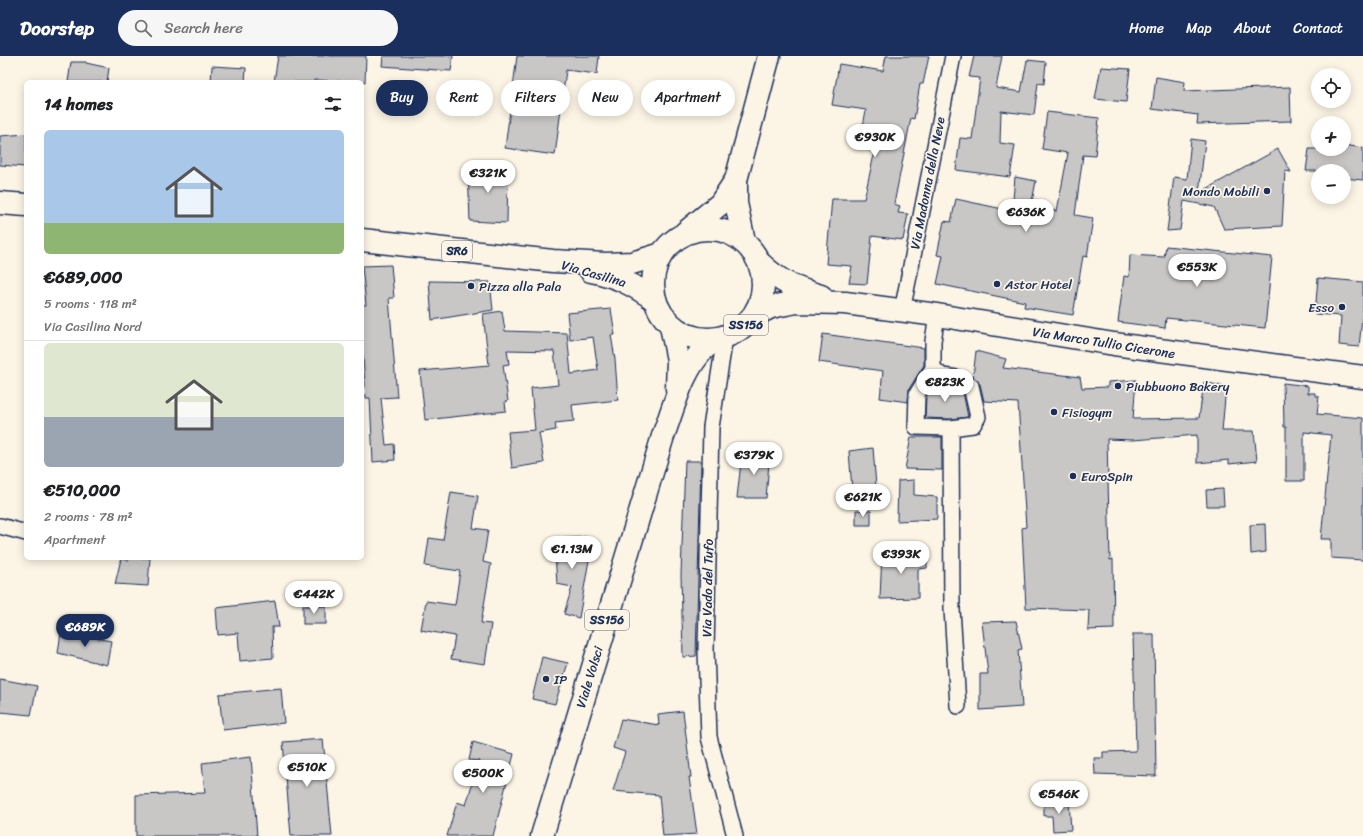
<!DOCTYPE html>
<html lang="en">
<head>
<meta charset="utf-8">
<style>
	body { margin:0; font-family:Sriracha,sans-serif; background:#f6f6f6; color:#202124; height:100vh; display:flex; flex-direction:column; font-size:15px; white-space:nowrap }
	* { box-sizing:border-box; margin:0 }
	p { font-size:13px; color:#757577 }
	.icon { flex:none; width:22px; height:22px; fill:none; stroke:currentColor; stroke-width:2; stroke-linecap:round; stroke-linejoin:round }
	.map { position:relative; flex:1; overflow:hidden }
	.side { position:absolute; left:24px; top:24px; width:340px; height:480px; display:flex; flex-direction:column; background:#fff; border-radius:6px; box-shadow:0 2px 10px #0003 }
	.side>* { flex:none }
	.top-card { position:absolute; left:376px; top:24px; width:380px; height:36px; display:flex; gap:8px }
	.fabs { position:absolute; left:1311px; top:12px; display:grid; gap:8px }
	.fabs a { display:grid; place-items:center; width:40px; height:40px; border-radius:50%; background:#fff; box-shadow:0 2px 10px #0003; font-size:20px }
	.price { position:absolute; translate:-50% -34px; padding:0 9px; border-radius:14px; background:#fff; color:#222; font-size:13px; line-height:26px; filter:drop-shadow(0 1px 2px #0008) }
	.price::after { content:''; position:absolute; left:50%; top:24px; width:12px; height:9px; margin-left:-6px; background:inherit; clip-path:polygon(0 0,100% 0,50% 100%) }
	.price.on { background:#1b2f5e; color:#fff }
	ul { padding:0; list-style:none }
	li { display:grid; align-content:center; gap:8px; height:212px; padding:0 20px }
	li+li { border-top:1px solid #e0e0e0 }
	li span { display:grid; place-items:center; height:124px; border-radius:6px; color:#555 }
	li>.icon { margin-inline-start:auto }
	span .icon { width:72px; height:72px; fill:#fffc; stroke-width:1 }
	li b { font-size:17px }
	h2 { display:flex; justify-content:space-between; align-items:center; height:48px; padding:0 20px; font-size:17px }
	.chip { padding:0 14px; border-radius:18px; background:#fff; box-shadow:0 2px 10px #0003; font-size:14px; line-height:36px }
	.chip.on { background:#1b2f5e; color:#fff }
	header { display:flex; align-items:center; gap:24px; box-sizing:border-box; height:56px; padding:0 20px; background:#1b2f5e; color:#fff }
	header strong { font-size:19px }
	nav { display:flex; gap:22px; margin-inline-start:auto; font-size:14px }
	.search { width:280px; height:36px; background:#f6f6f6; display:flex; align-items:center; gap:10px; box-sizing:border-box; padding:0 14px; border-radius:22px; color:#757577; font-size:15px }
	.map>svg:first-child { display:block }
	.building { fill:#c8c7c6; stroke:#1b2f5e }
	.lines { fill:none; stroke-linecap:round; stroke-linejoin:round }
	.street-casing { stroke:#1b2f5e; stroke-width:18 }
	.secondary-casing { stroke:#1b2f5e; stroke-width:25 }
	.primary-casing { stroke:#1b2f5e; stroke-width:25 }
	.street { stroke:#fcf5e5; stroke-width:15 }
	.secondary { stroke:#fcf5e5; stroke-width:22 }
	.primary { stroke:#fcf5e5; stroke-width:22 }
	.poi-dot { fill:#1b2f5e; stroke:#fcf5e5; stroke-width:1.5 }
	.labels { text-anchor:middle; stroke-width:3.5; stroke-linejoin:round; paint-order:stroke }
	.shield { fill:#fcf5e5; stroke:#5e6a86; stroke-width:1 }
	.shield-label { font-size:12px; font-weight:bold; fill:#1b2f5e }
	.street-label { font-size:13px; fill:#1b2f5e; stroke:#fcf5e5 }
	.poi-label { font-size:13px; fill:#1b2f5e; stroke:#fcf5e5; text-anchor:start }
</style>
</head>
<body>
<header>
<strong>Doorstep</strong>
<div class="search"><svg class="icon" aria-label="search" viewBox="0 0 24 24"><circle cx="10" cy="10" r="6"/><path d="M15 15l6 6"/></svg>Search here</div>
<nav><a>Home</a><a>Map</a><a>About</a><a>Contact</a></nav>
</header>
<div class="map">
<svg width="1363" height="780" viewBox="0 0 1363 780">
	<rect width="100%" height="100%" fill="#fcf5e5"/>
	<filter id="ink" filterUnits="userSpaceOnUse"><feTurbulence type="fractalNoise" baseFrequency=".025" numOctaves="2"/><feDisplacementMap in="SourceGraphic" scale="8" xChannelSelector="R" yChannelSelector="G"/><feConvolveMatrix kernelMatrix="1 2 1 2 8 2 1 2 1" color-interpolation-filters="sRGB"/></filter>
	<g filter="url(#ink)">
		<g class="building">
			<path d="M 278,0 L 366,0 L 365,26 L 314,24 L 314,26 L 274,26 Z"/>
			<path d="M 383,0 L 453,0 L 451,15 L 382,10 Z"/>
			<path d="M 517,0 L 599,0 L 597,18 L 566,14 L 555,99 L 505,92 Z"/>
			<path d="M 886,0 L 929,0 L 923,28 L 920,28 L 914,63 L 911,62 L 894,148 L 900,150 L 898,157 L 908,158 L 903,184 L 872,180 L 867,228 L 849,227 L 852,210 L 826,208 L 832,143 L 864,143 L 876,90 L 860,87 L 866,54 L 832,49 L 839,8 L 883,15 Z"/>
			<path d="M 974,0 L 1002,0 L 996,32 L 1021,36 L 1027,4 L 1046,6 L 1044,28 L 1038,27 L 1034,59 L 1001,55 L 1000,87 L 1015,89 L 1010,121 L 956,114 L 960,82 L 972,83 L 980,22 L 969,21 Z"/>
			<path d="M 71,6 L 86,6 L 86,7 L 109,12 L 107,26 L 68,26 Z"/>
			<path d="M 212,10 L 246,12 L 245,26 L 211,26 Z"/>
			<path d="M 1101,11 L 1130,13 L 1126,46 L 1095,43 Z"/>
			<path d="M 1156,21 L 1185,26 L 1184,35 L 1290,31 L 1291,65 L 1197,68 L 1198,59 L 1152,53 Z"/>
			<path d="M 1047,56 L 1099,62 L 1095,100 L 1083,99 L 1075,159 L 1093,162 L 1087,201 L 1083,200 L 1073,259 L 1024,251 L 1025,246 L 937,228 L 943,200 L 937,199 L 944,165 L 951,166 L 956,143 L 1012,155 L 1015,121 L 1036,125 L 1031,151 L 1057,155 L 1068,97 L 1042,93 Z"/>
			<path d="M 26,78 L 26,111 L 0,109 L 0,80 Z"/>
			<path d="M 1191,83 L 1205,85 L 1199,137 L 1278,93 L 1291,116 L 1285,115 L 1282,170 L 1224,173 L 1214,151 L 1184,145 L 1180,174 L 1167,175 L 1174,121 L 1187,123 Z"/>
			<path d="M 1344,89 L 1363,92 L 1363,124 L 1344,122 L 1344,115 L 1306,115 L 1309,93 L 1344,93 Z"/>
			<path d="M 508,111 L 507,167 L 470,165 L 468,112 Z"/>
			<path d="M 1166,190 L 1272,201 L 1265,272 L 1166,262 L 1165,272 L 1118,266 L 1124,220 L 1129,221 L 1130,199 L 1164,201 Z"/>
			<path d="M 391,209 L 394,242 L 389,242 L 397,341 L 381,342 L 386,389 L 394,388 L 395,404 L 373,406 L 370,342 L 366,342 L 362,288 L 362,249 L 366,249 L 362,210 Z"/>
			<path d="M 1318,222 L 1363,226 L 1363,252 L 1359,291 L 1339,289 L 1341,260 L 1315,258 Z"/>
			<path d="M 429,225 L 490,226 L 493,254 L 432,264 Z"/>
			<path d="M 611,253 L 615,279 L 611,279 L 615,303 L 618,344 L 572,349 L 574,365 L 555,367 L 556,374 L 539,377 L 544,407 L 512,412 L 508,376 L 535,374 L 531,332 L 558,329 L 554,295 L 507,294 L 509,308 L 503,309 L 508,345 L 505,346 L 506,355 L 425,364 L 420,315 L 489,309 L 483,258 L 502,255 L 505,275 L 567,277 L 571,318 L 598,314 L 593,281 L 570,284 L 567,257 Z"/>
			<path d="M 823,278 L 924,292 L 924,309 L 909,333 L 908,346 L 880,342 L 883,315 L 819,306 Z"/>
			<path d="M 976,295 L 1006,303 L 1003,312 L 1080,321 L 1082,332 L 1108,331 L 1108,326 L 1136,324 L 1133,363 L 1199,362 L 1204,326 L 1226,331 L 1222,375 L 1254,375 L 1257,405 L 1229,408 L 1229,404 L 1197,407 L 1197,379 L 1133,384 L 1107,383 L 1110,504 L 1113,503 L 1114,573 L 1088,574 L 1089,554 L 1026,552 L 1022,472 L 1026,471 L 1018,347 L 984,345 L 980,328 L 973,321 Z"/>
			<path d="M 1283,327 L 1308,330 L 1308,337 L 1315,337 L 1315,340 L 1319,340 L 1317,358 L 1363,362 L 1363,504 L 1331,502 L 1331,483 L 1321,483 L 1331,379 L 1304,376 L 1304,425 L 1286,425 L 1286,371 L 1284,371 Z"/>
			<path d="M 933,329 L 954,331 L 963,336 L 968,361 L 951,363 L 925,362 L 926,341 Z"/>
			<path d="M 911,381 L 942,381 L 942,414 L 905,413 Z"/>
			<path d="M 873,392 L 876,430 L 852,434 L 849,395 Z"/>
			<path d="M 742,397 L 772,399 L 769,407 L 766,442 L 737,442 Z"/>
			<path d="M 685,405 L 701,405 L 696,600 L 683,601 L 681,519 Z"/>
			<path d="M 914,424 L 914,439 L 937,441 L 937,463 L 897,465 L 898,425 Z"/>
			<path d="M 1223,433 L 1224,450 L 1207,450 L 1206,434 Z"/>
			<path d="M 451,436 L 478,440 L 473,472 L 488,474 L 483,506 L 491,508 L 481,567 L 491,568 L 485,608 L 451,603 L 455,580 L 421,574 L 426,545 L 455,549 L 460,515 L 425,510 L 429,482 L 443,484 Z"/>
			<path d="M 856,454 L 871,455 L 871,469 L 856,469 Z"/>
			<path d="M 1265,468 L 1266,496 L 1251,498 L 1250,469 Z"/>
			<path d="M 586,481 L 586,497 L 590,498 L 579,562 L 564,558 L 572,531 L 557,528 L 554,483 Z"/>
			<path d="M 882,496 L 927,497 L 927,512 L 918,513 L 918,542 L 880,543 Z"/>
			<path d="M 130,502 L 150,502 L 148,530 L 115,528 L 121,503 L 129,504 Z"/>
			<path d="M 275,545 L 279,571 L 272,571 L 273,602 L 240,605 L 238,577 L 218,579 L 216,552 Z"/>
			<rect x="303" y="550" width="23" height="18"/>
			<path d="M 1016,565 L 1022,593 L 1018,594 L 1022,651 L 980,654 L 980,618 L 988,618 L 982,566 Z"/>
			<path d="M 61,576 L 111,585 L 107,609 L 58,597 Z"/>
			<path d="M 1133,578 L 1154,578 L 1156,720 L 1095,718 L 1094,702 L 1103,702 L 1103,696 L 1136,695 Z"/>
			<path d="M 542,601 L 568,607 L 555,648 L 532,643 Z"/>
			<path d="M 0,623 L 37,630 L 31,659 L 0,656 Z"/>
			<path d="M 281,632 L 284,667 L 223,674 L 219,638 Z"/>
			<path d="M 683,655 L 691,721 L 689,721 L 697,778 L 663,780 L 659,739 L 613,735 L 625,696 L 613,692 L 621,663 L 659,669 L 658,658 Z"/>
			<path d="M 323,683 L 332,780 L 291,780 L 283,686 Z"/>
			<path d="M 473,686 L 514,698 L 493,780 L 447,780 L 457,746 L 466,749 L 479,705 L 469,704 Z"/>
			<path d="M 251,701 L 257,780 L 136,780 L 136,739 L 205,737 L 202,707 Z"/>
			<path d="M 1069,745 L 1071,774 L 1053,775 L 1052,760 L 1044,760 L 1044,746 Z"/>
		</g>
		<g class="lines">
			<defs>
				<g id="street">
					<path d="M 902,255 L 953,0"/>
					<path d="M 725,281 L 711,371 L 706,594 L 709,681 L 735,780"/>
					<path d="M 933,312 L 942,320 L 957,322 L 971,330 L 978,361 L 973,369 L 951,372 L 916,371 L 917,338 L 933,312 L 933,285 L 937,259"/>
					<path d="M 951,372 L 952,553 L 958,650"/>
					<path d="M 0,470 L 26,477"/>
				</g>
				<g id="secondary">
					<path d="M 761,208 C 780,226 796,233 821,240"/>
					<path d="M 755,259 L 771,251 L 796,246 L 845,247 L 937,259 L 1114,288 L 1363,321"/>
				</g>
				<g id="primary">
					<path d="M 0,147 L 26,149"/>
					<circle cx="708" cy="228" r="55"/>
					<path d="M 686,176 L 720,148 L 736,124"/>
					<path d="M 362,184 L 553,205 L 605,208 L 632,207 L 662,198"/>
					<path d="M 744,185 L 736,147 L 736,124 L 769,0"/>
					<path d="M 591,215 C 617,220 634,229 655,244"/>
					<path d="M 671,270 L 678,304 L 677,333"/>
					<path d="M 542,780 L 663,380 C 674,351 682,314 705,292 C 709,288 715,285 720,282"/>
				</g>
			</defs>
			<use href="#street" class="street-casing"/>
			<use href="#secondary" class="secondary-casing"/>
			<use href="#primary" class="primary-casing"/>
			<use href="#street" class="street"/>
			<use href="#secondary" class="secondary"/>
			<use href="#primary" class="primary"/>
		</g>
	</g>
	<g class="poi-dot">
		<circle cx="1267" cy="135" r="4"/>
		<circle cx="997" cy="228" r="4"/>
		<circle cx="471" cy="230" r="4"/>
		<circle cx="1342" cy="251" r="4"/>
		<circle cx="1118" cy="330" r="4"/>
		<circle cx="1054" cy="356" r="4"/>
		<circle cx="1073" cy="420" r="4"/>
		<circle cx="546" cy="623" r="4"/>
	</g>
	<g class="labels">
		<g class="shield">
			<rect x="442" y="185" width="30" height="20" rx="3"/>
			<rect x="724" y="259" width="44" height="20" rx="3"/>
			<rect x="585" y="554" width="44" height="20" rx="3"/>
		</g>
		<g class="shield-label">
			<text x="457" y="199">SR6</text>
			<text x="746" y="273">SS156</text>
			<text x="607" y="568">SS156</text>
		</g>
		<g class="street-label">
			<text transform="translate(927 127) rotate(-79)" y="5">Via Madonna della Neve</text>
			<text transform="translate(594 217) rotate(16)" y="5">Via Casilina</text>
			<text transform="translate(1104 286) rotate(9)" y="5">Via Marco Tullio Cicerone</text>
			<text transform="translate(707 532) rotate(-89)" y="5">Via Vado del Tufo</text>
			<text transform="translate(589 621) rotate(-73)" y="5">Viale Volsci</text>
		</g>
		<g class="poi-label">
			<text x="1259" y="140" text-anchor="end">Mondo Mobili</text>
			<text x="1005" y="233">Astor Hotel</text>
			<text x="479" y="235">Pizza alla Pala</text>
			<text x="1334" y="256" text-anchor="end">Esso</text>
			<text x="1126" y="335">Piubbuono Bakery</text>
			<text x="1062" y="361">Fisiogym</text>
			<text x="1081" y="425">EuroSpin</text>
			<text x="554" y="628">IP</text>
		</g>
	</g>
</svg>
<div class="fabs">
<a><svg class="icon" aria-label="locate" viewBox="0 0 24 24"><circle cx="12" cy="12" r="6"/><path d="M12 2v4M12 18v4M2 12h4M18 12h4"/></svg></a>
<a>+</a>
<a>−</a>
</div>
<b class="price" style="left:875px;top:102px">€930K</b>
<b class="price" style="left:488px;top:138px">€321K</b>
<b class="price" style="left:1026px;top:177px">€636K</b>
<b class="price" style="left:1197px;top:232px">€553K</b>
<b class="price" style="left:945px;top:347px">€823K</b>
<b class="price" style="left:754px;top:420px">€379K</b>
<b class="price" style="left:863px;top:462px">€621K</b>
<b class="price" style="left:572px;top:514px">€1.13M</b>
<b class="price" style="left:901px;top:519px">€393K</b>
<b class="price" style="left:314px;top:559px">€442K</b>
<b class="price on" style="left:85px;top:592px">€689K</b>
<b class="price" style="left:307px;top:732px">€510K</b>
<b class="price" style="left:483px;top:738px">€500K</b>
<b class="price" style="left:1059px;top:759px">€546K</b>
<div class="top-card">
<a class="chip on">Buy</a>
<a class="chip">Rent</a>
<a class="chip">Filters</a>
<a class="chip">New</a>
<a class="chip">Apartment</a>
</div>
<section class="side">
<h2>14 homes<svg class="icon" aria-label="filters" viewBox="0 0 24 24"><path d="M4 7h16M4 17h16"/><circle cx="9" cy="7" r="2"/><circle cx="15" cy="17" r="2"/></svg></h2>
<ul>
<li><span style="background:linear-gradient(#a9c7e8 75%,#8fb573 0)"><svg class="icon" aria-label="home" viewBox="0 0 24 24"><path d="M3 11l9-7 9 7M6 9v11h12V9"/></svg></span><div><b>€689,000</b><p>5 rooms · 118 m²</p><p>Via Casilina Nord</p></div></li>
<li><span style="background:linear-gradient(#dfe7d0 60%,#9aa5b1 0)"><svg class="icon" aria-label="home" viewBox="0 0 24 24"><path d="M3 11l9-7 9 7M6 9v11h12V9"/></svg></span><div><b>€510,000</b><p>2 rooms · 78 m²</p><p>Apartment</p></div></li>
</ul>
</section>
</div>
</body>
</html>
